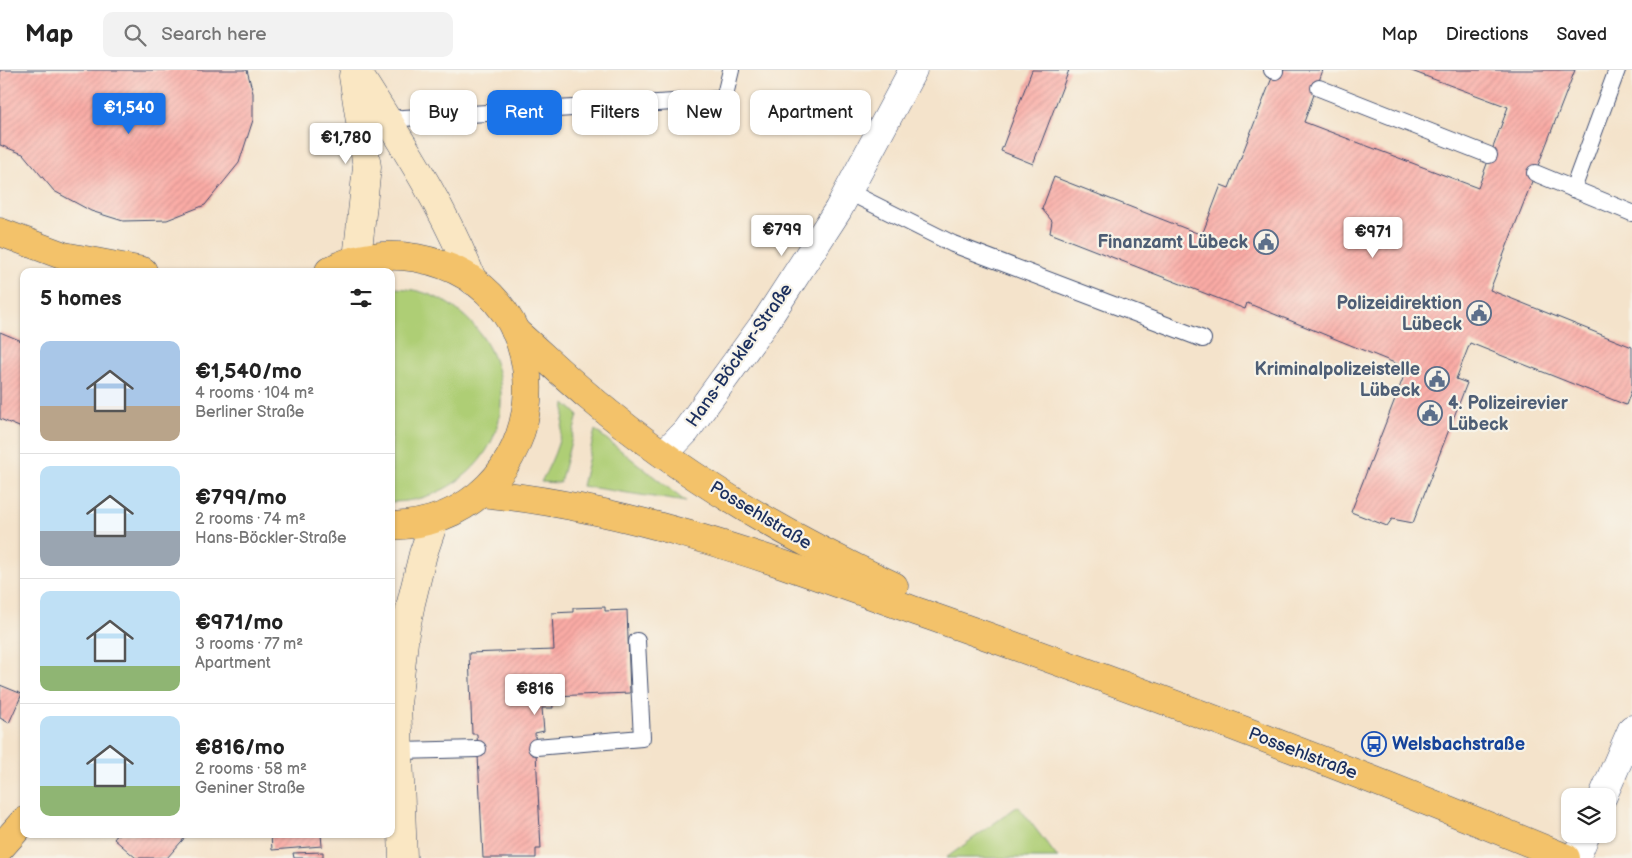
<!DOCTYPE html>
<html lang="en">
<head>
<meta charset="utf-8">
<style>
	body { margin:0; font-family:"Balsamiq Sans",sans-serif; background:#f2f2f2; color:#222; height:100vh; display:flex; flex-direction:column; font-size:19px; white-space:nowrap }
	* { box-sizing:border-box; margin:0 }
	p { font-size:16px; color:#767676 }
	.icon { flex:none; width:28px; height:28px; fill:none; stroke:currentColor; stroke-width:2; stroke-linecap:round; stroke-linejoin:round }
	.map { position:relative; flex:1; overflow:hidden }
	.drawer { position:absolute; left:20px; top:198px; width:375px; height:570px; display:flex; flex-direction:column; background:#fff; border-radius:10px; box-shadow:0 1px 4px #0004 }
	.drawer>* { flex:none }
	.guide { position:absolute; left:410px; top:20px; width:475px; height:45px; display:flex; gap:10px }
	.controls { position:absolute; left:1561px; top:718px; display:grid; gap:10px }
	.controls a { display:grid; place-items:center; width:55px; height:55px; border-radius:10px; background:#fff; box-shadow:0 1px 4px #0004; font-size:25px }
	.price { position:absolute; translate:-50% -42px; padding:0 11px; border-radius:5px; background:#fff; color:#222; font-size:16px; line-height:32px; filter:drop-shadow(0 1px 2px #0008) }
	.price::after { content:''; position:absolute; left:50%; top:30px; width:15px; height:11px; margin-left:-8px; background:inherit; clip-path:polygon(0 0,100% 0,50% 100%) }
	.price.on { background:#1a73e8; color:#fff }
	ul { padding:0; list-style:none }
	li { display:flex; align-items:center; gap:15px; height:125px; padding:0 20px }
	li+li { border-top:1px solid #e0e0e0 }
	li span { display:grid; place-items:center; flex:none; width:140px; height:100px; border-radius:10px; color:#555 }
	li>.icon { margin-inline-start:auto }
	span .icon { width:60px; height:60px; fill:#fffc; stroke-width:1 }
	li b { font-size:21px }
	h2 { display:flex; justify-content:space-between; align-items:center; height:60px; padding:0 20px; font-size:21px }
	.pill { padding:0 18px; border-radius:10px; background:#fff; box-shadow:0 1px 4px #0004; font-size:18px; line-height:45px }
	.pill.on { background:#1a73e8; color:#fff }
	header { display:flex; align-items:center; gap:30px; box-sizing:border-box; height:70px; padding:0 25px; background:#fff; border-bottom:1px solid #e0e0e0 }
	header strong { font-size:24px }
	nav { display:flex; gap:28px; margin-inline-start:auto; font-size:18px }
	.search { width:350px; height:45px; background:#f2f2f2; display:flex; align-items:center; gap:12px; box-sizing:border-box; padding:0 18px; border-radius:10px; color:#767676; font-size:19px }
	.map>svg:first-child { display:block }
	.grass { fill:#aece75; stroke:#647e6a }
	.building { fill:url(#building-hatch) }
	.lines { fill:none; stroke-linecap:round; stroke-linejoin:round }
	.lane-casing { stroke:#3c4a6e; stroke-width:18 }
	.street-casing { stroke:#3c4a6e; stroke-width:29 }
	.secondary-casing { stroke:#3c4a6e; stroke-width:29 }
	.primary-casing { stroke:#3c4a6e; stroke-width:29 }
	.lane { stroke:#fff; stroke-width:16 }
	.street { stroke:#fff; stroke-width:28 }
	.secondary { stroke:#fae7c3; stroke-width:28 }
	.primary { stroke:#f3c26a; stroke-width:28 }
	.labels { text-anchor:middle; stroke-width:4.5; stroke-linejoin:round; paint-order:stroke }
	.service-label { font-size:18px; font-weight:bold; fill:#4e5e75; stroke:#f7f3e8; text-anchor:end }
	.street-label { font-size:18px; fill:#1b2f5e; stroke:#f7f3e8 }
	.transit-label { font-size:18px; font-weight:bold; fill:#164399; stroke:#f7f3e8; text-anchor:start }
</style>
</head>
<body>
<header>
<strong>Map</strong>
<div class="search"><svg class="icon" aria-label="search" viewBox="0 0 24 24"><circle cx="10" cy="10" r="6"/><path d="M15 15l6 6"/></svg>Search here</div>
<nav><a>Map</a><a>Directions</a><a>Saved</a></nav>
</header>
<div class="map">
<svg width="1632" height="788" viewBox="0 0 1632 788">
	<defs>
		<pattern id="building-hatch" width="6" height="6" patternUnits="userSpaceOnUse" patternTransform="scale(1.25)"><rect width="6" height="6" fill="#faaba5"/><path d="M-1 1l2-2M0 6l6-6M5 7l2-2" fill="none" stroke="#d69390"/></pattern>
	</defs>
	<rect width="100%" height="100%" fill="#f7f3e8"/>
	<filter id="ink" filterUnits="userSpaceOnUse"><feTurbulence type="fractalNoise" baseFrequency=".02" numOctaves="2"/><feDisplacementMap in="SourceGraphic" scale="10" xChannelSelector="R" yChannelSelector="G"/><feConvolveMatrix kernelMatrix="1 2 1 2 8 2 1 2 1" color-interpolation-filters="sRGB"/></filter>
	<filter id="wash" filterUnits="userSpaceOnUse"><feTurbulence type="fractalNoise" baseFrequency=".0096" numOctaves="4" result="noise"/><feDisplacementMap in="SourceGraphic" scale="20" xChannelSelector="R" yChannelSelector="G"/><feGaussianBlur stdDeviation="1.12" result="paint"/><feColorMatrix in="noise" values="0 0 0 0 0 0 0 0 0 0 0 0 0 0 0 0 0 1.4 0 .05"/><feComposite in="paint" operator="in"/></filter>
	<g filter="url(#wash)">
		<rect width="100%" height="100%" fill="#f4e3cb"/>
		<g class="grass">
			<path d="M 391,218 C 454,217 504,272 501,333 C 499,391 446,432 391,432 Z"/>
			<path d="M 565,333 L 578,345 L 560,413 L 541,412 C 556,384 563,365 565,333 Z"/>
			<path d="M 595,360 L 686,432 L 582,416 Z"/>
			<path d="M 1018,736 L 1058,788 L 946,788 Z"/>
		</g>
		<g id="blocks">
			<g class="building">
				<path d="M 0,0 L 247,0 L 253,23 L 253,50 L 239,93 L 205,135 L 167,150 L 123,151 L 91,141 L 54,121 L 23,84 L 0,75 Z"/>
				<path d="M 1032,0 L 1069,0 L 1033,94 L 1001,81 Z"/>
				<path d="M 1275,0 L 1323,0 L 1304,52 L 1478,118 L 1508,37 L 1409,0 L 1575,0 L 1490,220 L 1632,277 L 1632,319 L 1626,335 L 1470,273 L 1456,309 L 1467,313 L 1413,453 L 1392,449 L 1387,456 L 1351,442 L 1407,298 L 1247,233 L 1245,239 L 1050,163 L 1052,151 L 1042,139 L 1054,107 L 1202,165 L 1221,115 L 1229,118 Z"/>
				<path d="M 0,262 L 24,272 L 24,359 L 0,349 Z"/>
				<path d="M 605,537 L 605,541 L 627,540 L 630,623 L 552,626 L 553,638 L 542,638 L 544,661 L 535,663 L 541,779 L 536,779 L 536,788 L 483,788 L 477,664 L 472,664 L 469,583 L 554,580 L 552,543 L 573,542 L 573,538 Z"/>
				<path d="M 0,615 L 22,624 L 9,653 L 0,648 Z"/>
				<path d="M 118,764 L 188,764 L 167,788 L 136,788 L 114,769 Z"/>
				<path d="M 271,764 L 321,764 L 322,776 L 272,780 Z"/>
				<path d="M 323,782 L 323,788 L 294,788 L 293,783 Z"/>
			</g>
		</g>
	</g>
	<g filter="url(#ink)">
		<use href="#blocks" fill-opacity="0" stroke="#3c4a6e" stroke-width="1"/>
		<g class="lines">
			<defs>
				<g id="lane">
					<path d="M 1272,0 L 1275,1"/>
					<path d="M 1319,18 L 1489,85"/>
					<path d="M 387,49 L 724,29 L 731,0"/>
					<path d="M 1535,103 L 1632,143"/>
					<path d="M 1573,119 L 1617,0"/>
					<path d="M 847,121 L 953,174 L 1203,269"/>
					<path d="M 536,677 L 642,668 L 637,571"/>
					<path d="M 400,681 L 478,679"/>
				</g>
				<g id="street">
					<path d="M 664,384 L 686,361 L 766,251 L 838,140 L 913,0"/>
					<path d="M 1603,726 L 1632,659"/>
					<path d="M 1576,788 L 1586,764"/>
				</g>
				<g id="secondary">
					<path d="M 356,0 C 400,70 443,134 473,211"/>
					<path d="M 353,6 L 367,97 L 357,189"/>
					<path d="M 403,788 L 397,634 L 405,563 L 411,533 L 423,484 L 435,449"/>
				</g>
				<g id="primary">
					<path d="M 0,162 L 64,186 L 143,201"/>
					<path d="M 329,201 C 354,186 388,183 417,188 C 578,218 558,451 391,456"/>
					<path d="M 515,261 C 540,283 564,306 589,327 C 680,404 785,466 894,516"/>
					<path d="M 481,423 C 638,438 783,494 930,546 C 1144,621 1357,701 1566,788"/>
					<path d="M 0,778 L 24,751"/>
				</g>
			</defs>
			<use href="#lane" class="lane-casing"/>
			<use href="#street" class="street-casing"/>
			<use href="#secondary" class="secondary-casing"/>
			<use href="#primary" class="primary-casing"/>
			<use href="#lane" class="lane"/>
			<use href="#street" class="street"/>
			<use href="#secondary" class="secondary"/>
			<use href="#primary" class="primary"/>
		</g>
	</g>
	<defs>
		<symbol id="civic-ring" viewBox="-11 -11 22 22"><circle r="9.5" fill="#f7f3e8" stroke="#5c6f8a" stroke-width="1.5"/><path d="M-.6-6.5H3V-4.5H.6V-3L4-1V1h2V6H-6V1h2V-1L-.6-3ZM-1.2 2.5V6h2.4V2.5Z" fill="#5c6f8a"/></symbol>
		<symbol id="bus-ring" viewBox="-11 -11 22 22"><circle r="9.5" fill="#f7f3e8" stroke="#1a4fb4" stroke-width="1.5"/><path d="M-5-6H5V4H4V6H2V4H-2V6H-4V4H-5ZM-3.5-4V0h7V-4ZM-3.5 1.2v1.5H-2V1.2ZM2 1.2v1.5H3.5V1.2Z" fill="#1a4fb4"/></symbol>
	</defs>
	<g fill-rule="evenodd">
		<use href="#civic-ring" x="1252" y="158" width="28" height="28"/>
		<use href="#civic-ring" x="1465" y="229" width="28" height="28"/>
		<use href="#civic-ring" x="1423" y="295" width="28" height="28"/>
		<use href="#civic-ring" x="1416" y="329" width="28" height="28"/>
		<use href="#bus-ring" x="1360" y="660" width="28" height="28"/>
	</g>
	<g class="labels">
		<g class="service-label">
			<text x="1248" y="178">Finanzamt Lübeck</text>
			<text x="1462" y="239">Polizeidirektion<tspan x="1462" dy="21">Lübeck</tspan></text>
			<text x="1420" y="305">Kriminalpolizeistelle<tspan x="1420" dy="21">Lübeck</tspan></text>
			<text x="1448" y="339" text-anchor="start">4. Polizeirevier<tspan x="1448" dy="21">Lübeck</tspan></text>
		</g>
		<g class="street-label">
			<text transform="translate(739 285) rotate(-55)" y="6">Hans-Böckler-Straße</text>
			<text transform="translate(761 445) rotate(31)" y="6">Possehlstraße</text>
			<text transform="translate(1303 683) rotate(21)" y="6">Possehlstraße</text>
		</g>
		<g class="transit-label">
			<text x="1392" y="680">Welsbachstraße</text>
		</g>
	</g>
</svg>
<div class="controls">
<a><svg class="icon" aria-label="layers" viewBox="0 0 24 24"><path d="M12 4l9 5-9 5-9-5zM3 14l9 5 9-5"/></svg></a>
</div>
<b class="price on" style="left:129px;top:65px">€1,540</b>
<b class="price" style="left:346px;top:95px">€1,780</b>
<b class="price" style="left:782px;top:187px">€799</b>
<b class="price" style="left:1373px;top:189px">€971</b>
<b class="price" style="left:535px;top:646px">€816</b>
<div class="guide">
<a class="pill">Buy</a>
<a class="pill on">Rent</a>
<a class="pill">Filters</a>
<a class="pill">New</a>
<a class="pill">Apartment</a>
</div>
<section class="drawer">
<h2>5 homes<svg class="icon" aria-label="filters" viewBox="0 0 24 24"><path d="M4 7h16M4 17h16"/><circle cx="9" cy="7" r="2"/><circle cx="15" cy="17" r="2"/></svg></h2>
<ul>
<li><span style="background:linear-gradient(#a9c7e8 65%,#b9a48a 0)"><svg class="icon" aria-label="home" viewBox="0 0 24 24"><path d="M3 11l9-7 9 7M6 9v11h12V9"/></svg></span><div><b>€1,540/mo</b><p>4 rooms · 104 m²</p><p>Berliner Straße</p></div></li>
<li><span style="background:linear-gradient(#bfe0f5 65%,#9aa5b1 0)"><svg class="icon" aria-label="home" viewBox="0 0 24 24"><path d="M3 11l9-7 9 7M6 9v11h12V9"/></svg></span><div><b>€799/mo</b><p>2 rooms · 74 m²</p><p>Hans-Böckler-Straße</p></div></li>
<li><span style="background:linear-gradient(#bfe0f5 75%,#8fb573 0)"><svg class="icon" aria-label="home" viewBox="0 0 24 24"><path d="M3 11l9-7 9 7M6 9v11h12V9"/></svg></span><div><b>€971/mo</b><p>3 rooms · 77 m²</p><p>Apartment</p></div></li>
<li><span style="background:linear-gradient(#bfe0f5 70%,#8fb573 0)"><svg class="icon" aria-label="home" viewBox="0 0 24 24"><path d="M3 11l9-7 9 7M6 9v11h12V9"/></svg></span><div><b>€816/mo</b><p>2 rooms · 58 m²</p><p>Geniner Straße</p></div></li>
</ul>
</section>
</div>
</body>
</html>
